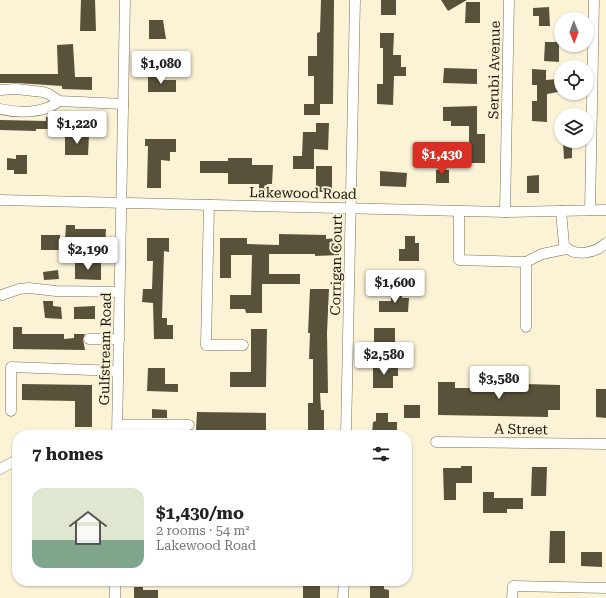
<!DOCTYPE html>
<html lang="en">
<head>
<meta charset="utf-8">
<style>
	body { margin:0; font-family:"Roboto Serif",serif; background:#f2f2f2; color:#222; height:100vh; display:flex; flex-direction:column; font-size:15px; white-space:nowrap }
	* { box-sizing:border-box; margin:0 }
	p { font-size:13px; color:#767676 }
	.icon { flex:none; width:22px; height:22px; fill:none; stroke:currentColor; stroke-width:2; stroke-linecap:round; stroke-linejoin:round }
	.map { position:relative; flex:1; overflow:hidden }
	.drawer { position:absolute; left:12px; top:430px; width:400px; height:156px; display:flex; flex-direction:column; background:#fff; border-radius:16px; box-shadow:0 1px 3px #0004 }
	.drawer>* { flex:none }
	.needle { width:26px; rotate:179deg }
	.controls { position:absolute; left:554px; top:12px; display:grid; gap:8px }
	.controls a { display:grid; place-items:center; width:40px; height:40px; border-radius:50%; background:#fff; box-shadow:0 1px 3px #0004; font-size:20px }
	.price { position:absolute; translate:-50% -34px; padding:0 9px; border-radius:4px; background:#fff; color:#222; font-size:13px; line-height:26px; filter:drop-shadow(0 1px 2px #0008) }
	.price::after { content:''; position:absolute; left:50%; top:24px; width:12px; height:9px; margin-left:-6px; background:inherit; clip-path:polygon(0 0,100% 0,50% 100%) }
	.price.current { background:#d93025; color:#fff }
	ul { padding:0; list-style:none }
	li { display:flex; align-items:center; gap:12px; height:100px; padding:0 20px }
	li+li { border-top:1px solid #e0e0e0 }
	li span { display:grid; place-items:center; flex:none; width:112px; height:80px; border-radius:12px; color:#555 }
	li>.icon { margin-inline-start:auto }
	span .icon { width:48px; height:48px; fill:#fffc; stroke-width:1 }
	li b { font-size:17px }
	h2 { display:flex; justify-content:space-between; align-items:center; height:48px; padding:0 20px; font-size:17px }
	.map>svg:first-child { display:block }
	.building { fill:#59523a }
	.lines { fill:none; stroke-linecap:round; stroke-linejoin:round }
	.minor-casing { stroke:#797158; stroke-width:11 }
	.minor { stroke:#fff; stroke-width:10 }
	.labels { text-anchor:middle; stroke-width:4; stroke-linejoin:round; paint-order:stroke }
	.street-label { font-size:14px; fill:#19160c; stroke:#fcf3d7 }
</style>
</head>
<body>
<div class="map">
<svg width="606" height="598" viewBox="0 0 606 598">
	<rect width="100%" height="100%" fill="#fcf3d7"/>
	<g class="building">
		<path d="M 81,0 L 95,0 L 96,31 L 80,31 Z"/>
		<path d="M 321,0 L 334,0 L 333,104 L 320,104 L 320,115 L 304,115 L 304,104 L 314,104 L 314,76 L 308,76 L 308,56 L 317,56 L 317,33 L 320,32 Z"/>
		<rect x="381" y="0" width="15" height="15"/>
		<path d="M 441,0 L 467,0 L 448,11 Z"/>
		<path d="M 466,2 L 480,2 L 480,23 L 465,23 Z"/>
		<path d="M 549,7 L 550,26 L 539,26 L 539,16 L 533,16 L 533,8 Z"/>
		<path d="M 149,20 L 163,20 L 166,39 L 149,39 Z"/>
		<path d="M 380,33 L 394,33 L 393,55 L 401,55 L 401,67 L 406,67 L 406,76 L 394,76 L 393,105 L 377,104 L 377,84 L 383,84 L 383,48 L 380,48 Z"/>
		<path d="M 545,42 L 559,42 L 559,62 L 544,61 Z"/>
		<path d="M 73,44 L 75,77 L 92,77 L 92,90 L 62,89 L 62,86 L 17,83 L 0,83 L 0,74 L 58,74 L 57,45 Z"/>
		<path d="M 444,68 L 477,69 L 477,84 L 443,83 Z"/>
		<path d="M 532,69 L 546,70 L 546,80 L 558,79 L 558,92 L 547,94 L 547,122 L 532,121 L 532,101 L 537,101 L 537,85 L 532,85 Z"/>
		<path d="M 148,77 L 159,77 L 159,80 L 176,80 L 176,92 L 148,92 Z"/>
		<path d="M 477,106 L 477,134 L 485,134 L 485,163 L 470,163 L 470,159 L 463,159 L 463,149 L 469,149 L 469,126 L 451,126 L 451,121 L 443,121 L 443,107 Z"/>
		<path d="M 46,117 L 61,117 L 61,129 L 36,129 L 36,131 L 0,130 L 0,120 L 46,121 Z"/>
		<path d="M 316,123 L 329,123 L 328,150 L 314,149 L 314,169 L 293,169 L 293,156 L 302,156 L 303,132 L 316,132 Z"/>
		<path d="M 65,135 L 89,135 L 88,155 L 65,155 Z"/>
		<path d="M 145,139 L 176,139 L 176,152 L 170,152 L 170,161 L 161,160 L 161,188 L 147,188 L 148,146 L 145,146 Z"/>
		<path d="M 563,141 L 572,141 L 572,158 L 564,159 Z"/>
		<path d="M 16,155 L 27,155 L 27,174 L 14,174 L 14,170 L 7,170 L 7,158 L 16,159 Z"/>
		<path d="M 228,158 L 252,158 L 252,165 L 273,165 L 272,184 L 267,184 L 267,191 L 259,191 L 259,184 L 228,184 L 228,173 L 200,173 L 200,161 L 228,161 Z"/>
		<rect x="316" y="166" width="16" height="26"/>
		<rect x="436" y="170" width="13" height="13"/>
		<path d="M 380,171 L 407,173 L 406,187 L 380,186 Z"/>
		<path d="M 539,175 L 539,193 L 527,193 L 527,176 Z"/>
		<path d="M 66,225 L 75,225 L 75,229 L 106,229 L 105,246 L 91,246 L 91,241 L 65,241 Z"/>
		<path d="M 279,234 L 326,235 L 326,239 L 338,238 L 339,255 L 315,256 L 315,254 L 269,254 L 269,274 L 300,274 L 300,284 L 262,284 L 262,313 L 246,313 L 245,309 L 230,309 L 230,295 L 251,295 L 252,255 L 231,255 L 231,278 L 220,278 L 220,238 L 247,238 L 247,244 L 279,245 Z"/>
		<rect x="41" y="235" width="19" height="15"/>
		<path d="M 405,236 L 415,236 L 415,243 L 419,243 L 419,261 L 399,261 L 399,249 L 405,249 Z"/>
		<path d="M 147,238 L 169,238 L 169,252 L 164,251 L 162,318 L 167,318 L 167,325 L 173,325 L 173,339 L 154,339 L 153,303 L 142,302 L 143,289 L 152,289 L 153,261 L 147,261 Z"/>
		<path d="M 75,262 L 101,263 L 101,280 L 75,279 Z"/>
		<path d="M 58,270 L 59,279 L 44,280 L 43,272 Z"/>
		<path d="M 310,289 L 329,289 L 327,333 L 328,393 L 320,393 L 321,410 L 324,410 L 324,435 L 308,435 L 308,403 L 313,403 L 313,359 L 309,359 L 310,333 L 308,333 Z"/>
		<path d="M 391,291 L 402,291 L 402,298 L 409,298 L 408,312 L 379,312 L 379,301 L 391,301 Z"/>
		<path d="M 43,301 L 53,301 L 53,306 L 61,307 L 62,319 L 45,318 Z"/>
		<path d="M 95,306 L 95,319 L 74,319 L 74,307 Z"/>
		<path d="M 13,327 L 22,327 L 22,334 L 64,334 L 64,339 L 74,338 L 74,334 L 85,334 L 83,339 L 85,350 L 13,349 Z"/>
		<rect x="374" y="328" width="21" height="20"/>
		<path d="M 251,329 L 267,329 L 266,387 L 230,387 L 230,372 L 251,372 Z"/>
		<path d="M 373,364 L 398,365 L 398,376 L 393,376 L 393,388 L 373,388 Z"/>
		<path d="M 148,368 L 165,368 L 165,384 L 178,384 L 178,392 L 147,391 Z"/>
		<path d="M 438,382 L 455,382 L 455,388 L 485,388 L 485,383 L 560,385 L 560,410 L 548,410 L 548,417 L 438,415 Z"/>
		<path d="M 22,384 L 92,385 L 92,427 L 75,427 L 75,401 L 22,400 Z"/>
		<path d="M 596,389 L 606,389 L 606,418 L 596,417 Z"/>
		<rect x="404" y="405" width="16" height="13"/>
		<path d="M 152,409 L 167,410 L 167,418 L 152,418 Z"/>
		<path d="M 197,412 L 266,413 L 266,431 L 196,430 Z"/>
		<path d="M 376,413 L 388,413 L 388,422 L 397,422 L 397,433 L 372,433 L 373,422 L 376,421 Z"/>
		<path d="M 461,466 L 472,466 L 472,483 L 456,483 L 456,500 L 444,500 L 443,468 L 461,468 Z"/>
		<path d="M 532,467 L 547,467 L 546,496 L 531,496 Z"/>
		<path d="M 483,492 L 494,492 L 494,498 L 523,498 L 523,509 L 507,509 L 507,513 L 483,513 Z"/>
		<path d="M 550,531 L 565,531 L 565,563 L 549,563 Z"/>
		<path d="M 581,552 L 602,552 L 602,567 L 581,566 Z"/>
		<rect x="303" y="581" width="17" height="17"/>
		<path d="M 370,581 L 384,581 L 384,589 L 389,590 L 389,598 L 370,598 Z"/>
		<path d="M 134,587 L 143,587 L 143,590 L 158,590 L 158,598 L 134,598 Z"/>
	</g>
	<g class="lines">
		<defs>
			<g id="minor">
				<path d="M 0,90 L 16,89 L 43,92 L 49,94 L 59,101 L 123,104"/>
				<path d="M 0,109 C 18,113 44,114 59,101"/>
				<path d="M 0,200 L 505,212 L 606,210"/>
				<path d="M 209,205 L 206,345 L 243,345"/>
				<path d="M 590,210 L 594,0"/>
				<path d="M 459,211 L 459,260 L 526,262 L 526,327"/>
				<path d="M 561,211 L 564,245 C 574,258 596,253 606,243"/>
				<path d="M 505,212 L 509,0"/>
				<path d="M 526,262 L 542,254 L 566,249"/>
				<path d="M 2,295 L 19,289 L 29,288 L 56,291 L 119,292"/>
				<path d="M 89,339 L 119,339"/>
				<path d="M 11,411 L 11,367 L 118,371"/>
				<path d="M 118,425 L 189,425"/>
				<path d="M 117,435 L 125,0"/>
				<path d="M 346,435 L 355,0"/>
				<path d="M 436,442 L 606,444"/>
				<path d="M 0,469 L 17,460"/>
				<path d="M 115,598 L 115,581"/>
				<path d="M 343,598 L 344,581"/>
				<path d="M 512,598 L 513,586 L 606,588"/>
			</g>
		</defs>
		<use href="#minor" class="minor-casing"/>
		<use href="#minor" class="minor"/>
	</g>
	<g class="labels">
		<g class="street-label">
			<text transform="translate(494 70) rotate(-89)" y="5">Serubi Avenue</text>
			<text transform="translate(303 193) rotate(1)" y="5">Lakewood Road</text>
			<text transform="translate(336 265) rotate(-89)" y="5">Corrigan Court</text>
			<text transform="translate(105 349) rotate(-89)" y="5">Gulfstream Road</text>
			<text transform="translate(521 429) rotate(1)" y="5">A Street</text>
		</g>
	</g>
</svg>
<div class="controls">
<a><svg class="needle" viewBox="-14 -14 28 28"><path d="M0-13l5 13h-10z" fill="#e53935"/><path d="M0 13l5-13h-10z" fill="#767676"/></svg></a>
<a><svg class="icon" aria-label="locate" viewBox="0 0 24 24"><circle cx="12" cy="12" r="6"/><path d="M12 2v4M12 18v4M2 12h4M18 12h4"/></svg></a>
<a><svg class="icon" aria-label="layers" viewBox="0 0 24 24"><path d="M12 4l9 5-9 5-9-5zM3 14l9 5 9-5"/></svg></a>
</div>
<b class="price" style="left:161px;top:85px">$1,080</b>
<b class="price" style="left:77px;top:145px">$1,220</b>
<b class="price current" style="left:442px;top:176px">$1,430</b>
<b class="price" style="left:88px;top:271px">$2,190</b>
<b class="price" style="left:395px;top:304px">$1,600</b>
<b class="price" style="left:384px;top:376px">$2,580</b>
<b class="price" style="left:499px;top:400px">$3,580</b>
<section class="drawer">
<h2>7 homes<svg class="icon" aria-label="filters" viewBox="0 0 24 24"><path d="M4 7h16M4 17h16"/><circle cx="9" cy="7" r="2"/><circle cx="15" cy="17" r="2"/></svg></h2>
<ul>
<li><span style="background:linear-gradient(#dfe7d0 65%,#7fa58c 0)"><svg class="icon" aria-label="home" viewBox="0 0 24 24"><path d="M3 11l9-7 9 7M6 9v11h12V9"/></svg></span><div><b>$1,430/mo</b><p>2 rooms · 54 m²</p><p>Lakewood Road</p></div></li>
</ul>
</section>
</div>
</body>
</html>
